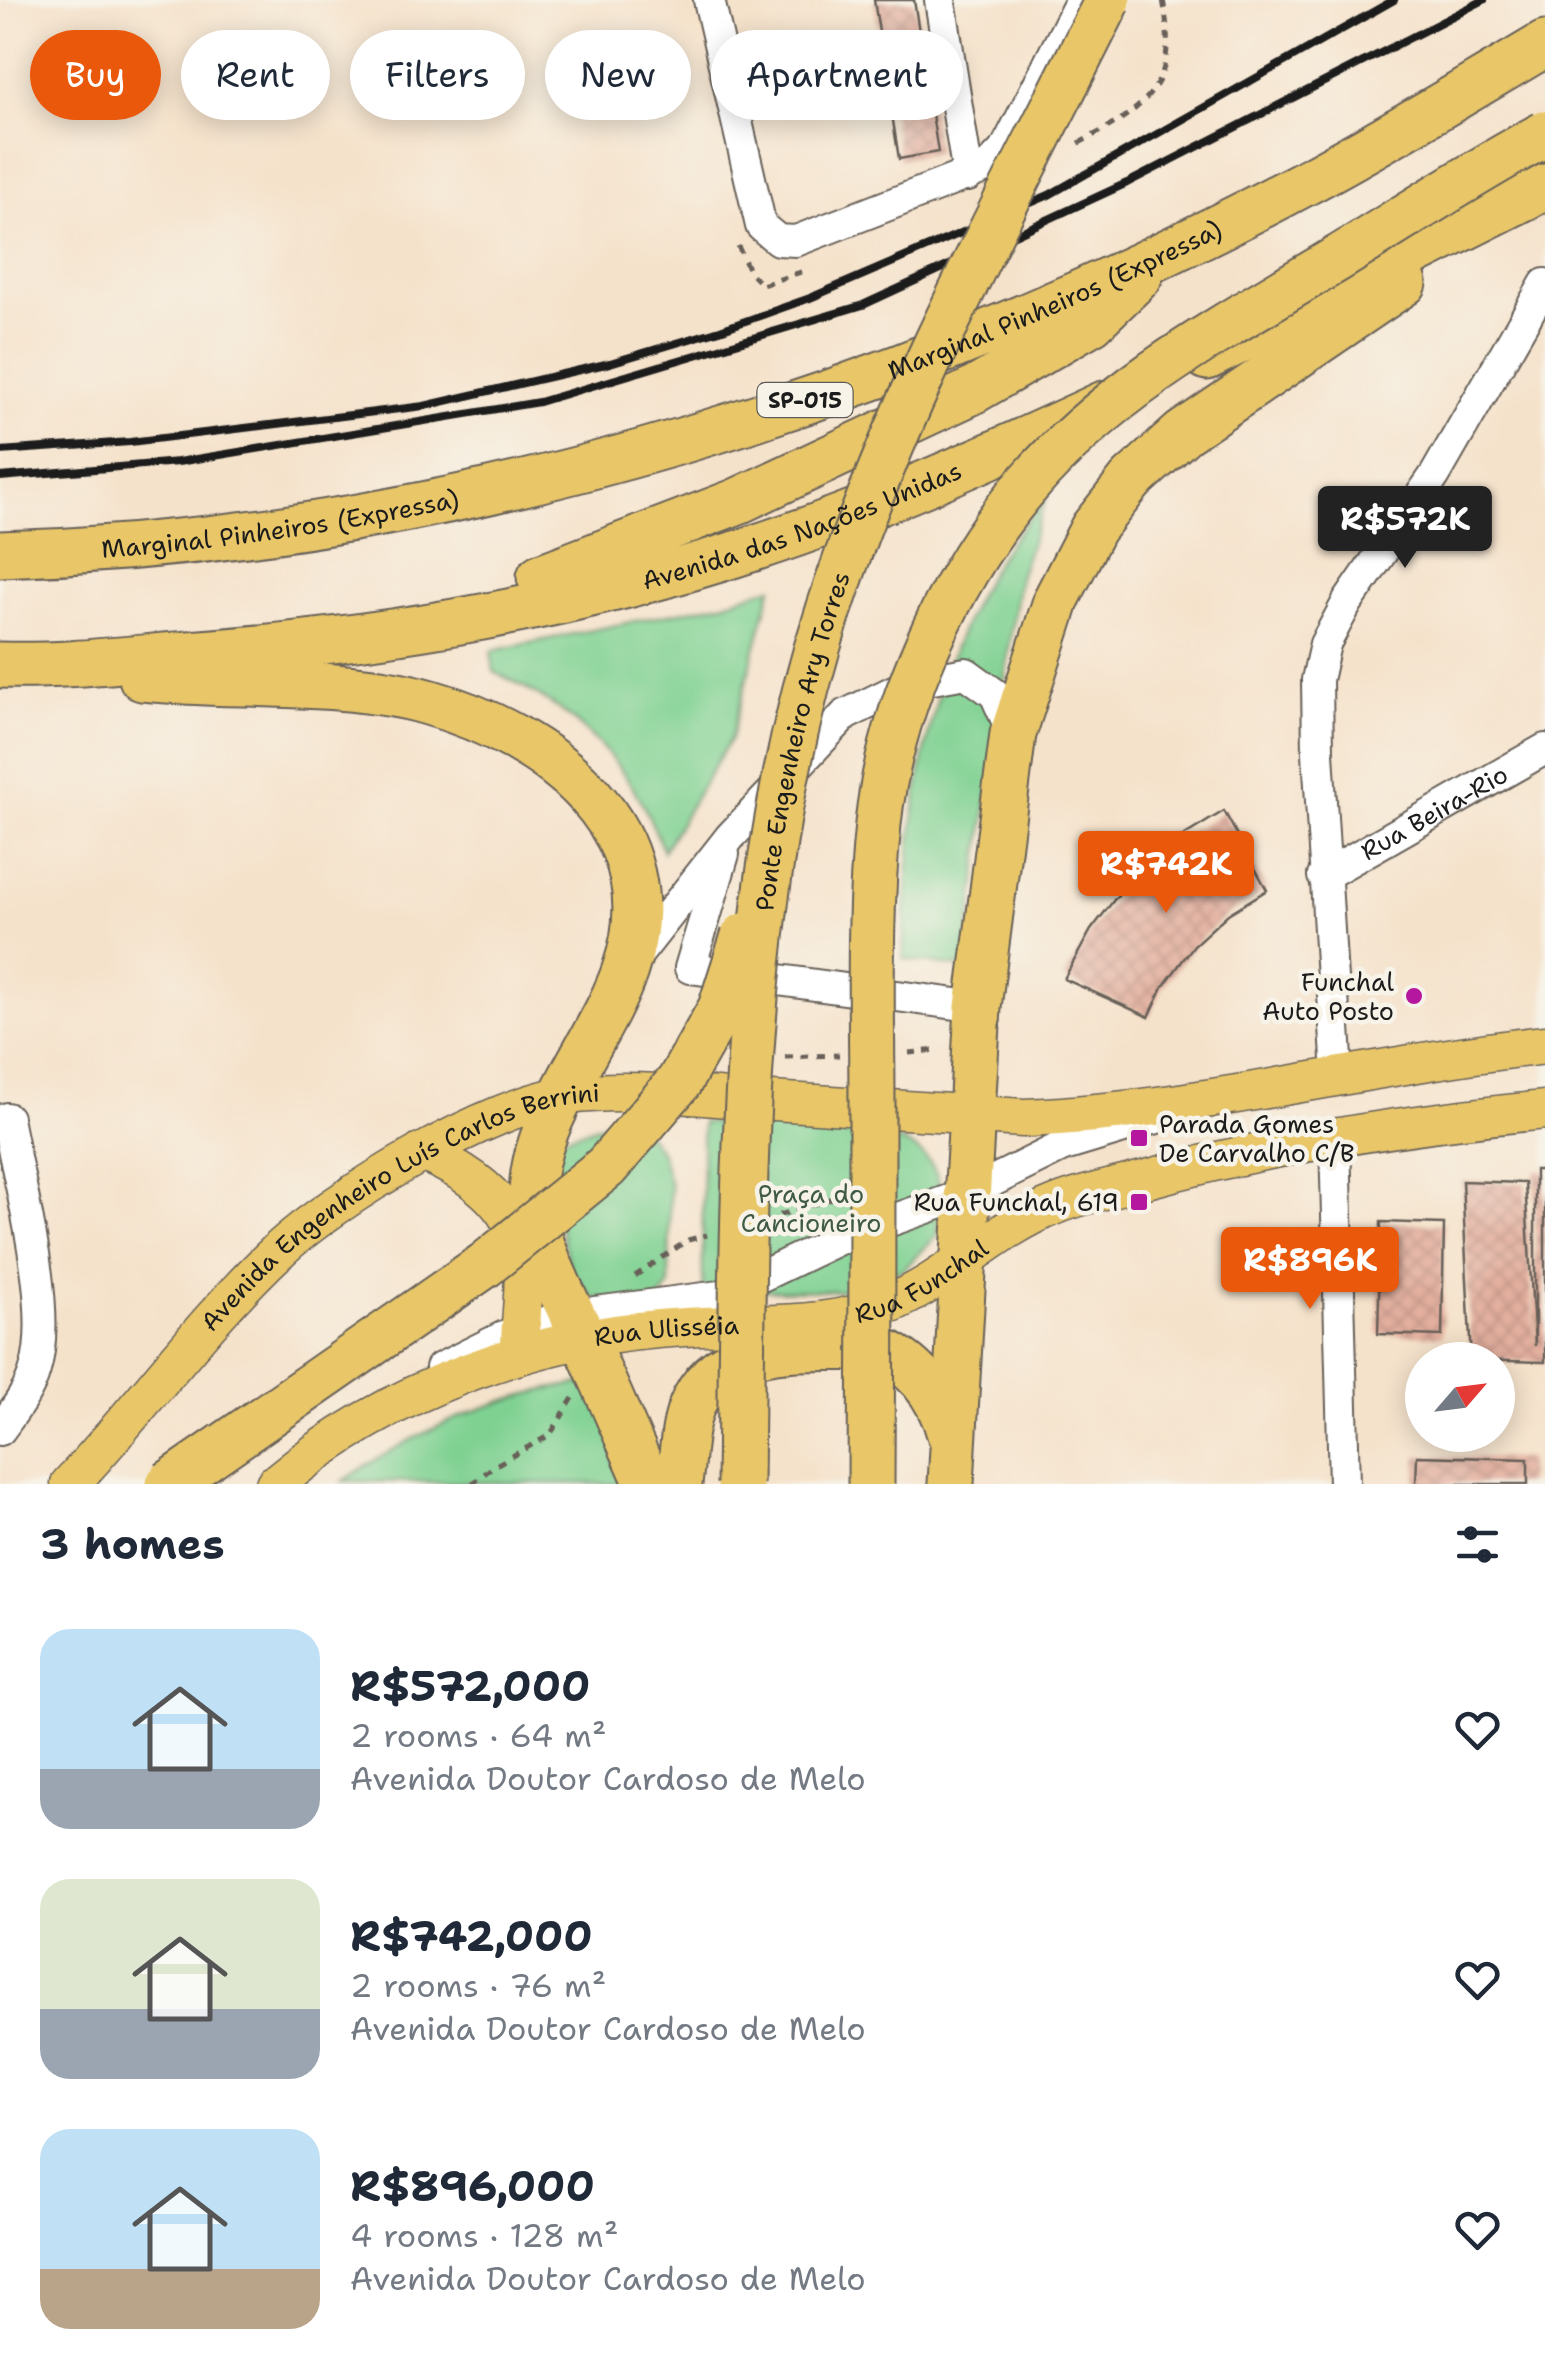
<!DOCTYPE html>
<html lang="en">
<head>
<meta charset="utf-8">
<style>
	body { margin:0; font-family:"Shantell Sans",sans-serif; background:#f2f2f3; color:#1f2937; height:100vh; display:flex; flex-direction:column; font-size:38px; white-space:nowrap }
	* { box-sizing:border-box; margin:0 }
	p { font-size:32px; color:#747a83 }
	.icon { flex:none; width:55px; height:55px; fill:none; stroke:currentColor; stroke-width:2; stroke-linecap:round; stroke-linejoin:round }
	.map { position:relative; height:1484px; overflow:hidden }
	.drawer { display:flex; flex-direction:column; background:#fff; flex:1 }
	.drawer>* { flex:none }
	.guide { position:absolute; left:30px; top:30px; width:1000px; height:90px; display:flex; gap:20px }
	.needle { width:65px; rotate:62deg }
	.fabs { position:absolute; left:1405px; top:1342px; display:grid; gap:20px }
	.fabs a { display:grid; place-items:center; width:110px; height:110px; border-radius:50%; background:#fff; box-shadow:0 5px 25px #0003; font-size:50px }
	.price { position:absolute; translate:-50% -85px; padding:0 22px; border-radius:10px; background:#ea580c; color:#fff; font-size:32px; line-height:65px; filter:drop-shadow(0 2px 5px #0008) }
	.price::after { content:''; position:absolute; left:50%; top:60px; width:30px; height:22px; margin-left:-15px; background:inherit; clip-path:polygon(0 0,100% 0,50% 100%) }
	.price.active { background:#222; color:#fff }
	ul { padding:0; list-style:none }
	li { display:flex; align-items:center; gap:30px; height:250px; padding:0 40px }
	li span { display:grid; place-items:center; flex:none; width:280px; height:200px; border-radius:30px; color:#555 }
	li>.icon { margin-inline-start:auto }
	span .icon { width:120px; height:120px; fill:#fffc; stroke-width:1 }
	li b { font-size:42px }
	h2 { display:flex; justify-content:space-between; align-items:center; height:120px; padding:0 40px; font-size:42px }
	.pill { padding:0 35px; border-radius:45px; background:#fff; box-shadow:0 5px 25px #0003; font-size:35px; line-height:90px }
	.pill.active { background:#ea580c; color:#fff }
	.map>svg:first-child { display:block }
	.park { fill:#7fd192; stroke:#4e7657; stroke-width:2.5 }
	.building { fill:url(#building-cross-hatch) }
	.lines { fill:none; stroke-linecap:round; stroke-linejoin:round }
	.minor-casing { stroke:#686159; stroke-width:34 }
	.major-casing { stroke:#686159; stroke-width:41 }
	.highway-casing { stroke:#686159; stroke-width:49 }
	.path { stroke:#686159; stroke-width:5; stroke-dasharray:8 8; stroke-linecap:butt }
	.minor { stroke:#fff; stroke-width:30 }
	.major { stroke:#e9c769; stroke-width:38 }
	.highway { stroke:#e9c769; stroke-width:45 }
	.rail { stroke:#1c1c1c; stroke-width:8 }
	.highway-bridge-casing { stroke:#686159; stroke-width:49; stroke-linecap:butt }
	.highway-bridge { stroke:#e9c769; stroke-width:45 }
	.poi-dot { fill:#b5179e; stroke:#f7f3e8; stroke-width:4 }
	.labels { text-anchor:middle; stroke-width:9; stroke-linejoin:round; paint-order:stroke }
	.shield { fill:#f7f3e8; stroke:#5e5c59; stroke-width:2.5 }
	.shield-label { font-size:22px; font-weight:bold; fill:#1c1c1c }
	.street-label { font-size:25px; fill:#1c1c1c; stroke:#f7f3e8 }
	.poi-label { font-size:25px; fill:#1c1c1c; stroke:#f7f3e8; text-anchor:end }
	.park-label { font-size:25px; fill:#3f5b45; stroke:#f7f3e8 }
</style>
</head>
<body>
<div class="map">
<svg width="1545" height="1484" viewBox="0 0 1545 1484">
	<defs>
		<pattern id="building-cross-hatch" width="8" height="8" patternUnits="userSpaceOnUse" patternTransform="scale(2.5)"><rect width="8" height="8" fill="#e3af9e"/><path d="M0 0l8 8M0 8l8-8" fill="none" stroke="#c29688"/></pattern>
	</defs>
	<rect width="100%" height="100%" fill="#f7f3e8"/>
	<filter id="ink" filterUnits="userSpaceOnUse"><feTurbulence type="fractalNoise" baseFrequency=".01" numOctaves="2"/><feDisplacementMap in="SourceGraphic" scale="20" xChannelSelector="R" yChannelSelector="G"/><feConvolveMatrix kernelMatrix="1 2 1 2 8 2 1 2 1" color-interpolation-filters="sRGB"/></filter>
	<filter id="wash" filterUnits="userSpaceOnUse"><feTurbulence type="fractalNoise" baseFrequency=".0048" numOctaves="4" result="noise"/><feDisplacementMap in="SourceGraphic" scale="40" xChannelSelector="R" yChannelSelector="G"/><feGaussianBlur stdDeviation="2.25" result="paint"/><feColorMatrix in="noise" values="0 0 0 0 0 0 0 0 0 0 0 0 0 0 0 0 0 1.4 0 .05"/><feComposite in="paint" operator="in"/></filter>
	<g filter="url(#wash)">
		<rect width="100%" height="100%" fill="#f5e2cb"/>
		<g class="park">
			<path d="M 1047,496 L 1019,577 L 964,968 L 903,959 C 908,820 923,684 996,563 C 1010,539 1031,518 1047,496 Z"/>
			<path d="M 772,587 L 731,738 L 663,851 C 633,765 576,709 494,672 L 491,651 L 722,603 Z"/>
			<path d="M 616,1120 L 645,1131 L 661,1152 L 670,1185 L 669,1287 L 657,1302 L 594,1298 L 572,1278 L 548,1177 L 561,1138 Z"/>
			<path d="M 702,1122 C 758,1124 922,1110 938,1180 C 941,1197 938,1218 938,1235 L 904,1269 L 847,1291 L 703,1290 Z"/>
			<path d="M 618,1380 L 621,1484 L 343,1481 C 427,1424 516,1386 618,1380 Z"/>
		</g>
		<g id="blocks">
			<g class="building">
				<path d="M 874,0 L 914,0 L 938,152 L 899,159 Z"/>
				<path d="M 1224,811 L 1267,890 L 1228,914 L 1194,945 L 1163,987 L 1149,1017 L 1064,979 L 1091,930 L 1117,896 L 1180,838 Z"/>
				<path d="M 1535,1170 L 1545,1170 L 1545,1362 L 1471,1360 L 1462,1181 L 1525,1183 L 1535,1346 Z"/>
				<path d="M 1381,1222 L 1444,1224 L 1442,1336 L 1378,1334 Z"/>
				<path d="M 1417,1456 L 1528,1459 L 1528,1484 L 1416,1484 Z"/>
			</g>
		</g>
	</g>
	<g filter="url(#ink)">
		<use href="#blocks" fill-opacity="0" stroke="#686159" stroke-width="2.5"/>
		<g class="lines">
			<defs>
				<g id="minor">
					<path d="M 709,0 L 761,226 L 778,240 L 796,241 L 989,166 L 1006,148 L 1081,0"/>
					<path d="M 940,0 L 968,176"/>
					<path d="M 724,854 L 690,968 L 978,1007"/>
					<path id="s1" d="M 1323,876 L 1545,749"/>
					<path d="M 631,963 L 730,837 L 845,715 L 910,683 L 966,673 L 995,694 L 1013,734"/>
					<path d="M 1338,1075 L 1318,753 L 1317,680 L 1325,644 L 1347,603 L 1435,475 L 1545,284"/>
					<path d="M 1335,1139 L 1344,1484"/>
					<path d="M 441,1368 L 519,1329 L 572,1315 L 720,1296 L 839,1239 L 969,1193 L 1061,1147 L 1157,1118"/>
					<path d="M 0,1430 C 13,1412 29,1392 35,1370 C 54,1308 19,1184 7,1118"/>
				</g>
				<g id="major">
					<path d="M 422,1152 C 470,1172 518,1205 523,1261 C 526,1291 519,1324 520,1355"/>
					<path id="s2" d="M 70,1484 C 141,1408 201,1324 277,1252 C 334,1198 491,1104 569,1095 C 626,1088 685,1095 743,1099 C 836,1105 930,1112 1023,1118 C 1199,1111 1370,1064 1545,1045"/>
					<path id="s3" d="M 275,1484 C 390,1388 536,1335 685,1327 C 755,1322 827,1331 894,1302 C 951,1277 996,1228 1056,1205 C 1083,1194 1114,1188 1143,1180 C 1273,1144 1410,1123 1545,1110"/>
				</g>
				<g id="highway">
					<path d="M 1207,357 L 1545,187"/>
					<path id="s4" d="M 0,554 C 461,540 911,394 1316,177 C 1394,135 1469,89 1545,44"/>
					<path d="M 540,577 L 738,501 L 971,392 L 1092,322 L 1140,276"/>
					<path id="s5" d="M 0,665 C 63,667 126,659 189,654 C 379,640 573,608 754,548 C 874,509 989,457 1104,404"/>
					<path d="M 142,678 C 231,687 344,678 428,702 C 548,736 674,829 625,970 C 600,1044 524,1128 533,1206 C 538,1251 565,1298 584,1339 C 606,1387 627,1436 648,1484"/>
					<path d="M 679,1484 C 683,1456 682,1424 695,1399 C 728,1335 815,1350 874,1347 C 914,1362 939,1394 950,1434"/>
					<path d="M 951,1484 L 978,1007 L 1013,734 L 1057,598 L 1093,528 L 1131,480 L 1183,433 L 1404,283"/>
				</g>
			</defs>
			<use href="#minor" class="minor-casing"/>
			<use href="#major" class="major-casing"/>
			<use href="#highway" class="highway-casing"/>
			<g class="path">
				<path d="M 1079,143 C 1150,106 1179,84 1163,0"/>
				<path d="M 738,246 L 750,273 L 762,285 L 807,270"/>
				<path d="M 909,1053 L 938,1050"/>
				<path d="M 785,1057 L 839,1055"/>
				<path d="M 780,1215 L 836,1197"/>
				<path d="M 635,1276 L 688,1240 L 707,1235"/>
				<path d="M 472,1484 L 494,1466 L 550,1435 L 573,1398"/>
			</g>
			<use href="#minor" class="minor"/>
			<use href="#major" class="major"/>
			<use href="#highway" class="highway"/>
			<g class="rail">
				<path d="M 0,451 L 130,442 L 424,406 L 610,363 L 720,330 L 810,298 L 1049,195 L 1394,0"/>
				<path d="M 0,477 L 178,462 L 539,402 L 863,305 L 1127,183 L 1484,0"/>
			</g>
			<defs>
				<g id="highway-bridge">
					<path d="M 169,1484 L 485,1265 L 606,1167 L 679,1082 L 721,1008 L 744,936"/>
					<path id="s6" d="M 740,1484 C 744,1192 737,891 829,610 C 898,398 1009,199 1108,0"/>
					<path d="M 871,1484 C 872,1359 872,1233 872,1108 C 872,1014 868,918 878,824 C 890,706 951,573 1028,484 C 1111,387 1229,324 1337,259 C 1406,217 1474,172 1545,134"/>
				</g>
			</defs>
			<use href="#highway-bridge" class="highway-bridge-casing"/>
			<use href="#highway-bridge" class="highway-bridge"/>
		</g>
	</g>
	<g class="poi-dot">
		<circle cx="1414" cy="996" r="10"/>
		<rect x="1129" y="1128" width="20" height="20" rx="5"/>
		<rect x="1129" y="1192" width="20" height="20" rx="5"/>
	</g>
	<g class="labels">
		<rect class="shield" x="757.5" y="383" width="95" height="34" rx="8"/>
		<g class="shield-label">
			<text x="805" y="408">SP-015</text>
		</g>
		<g class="street-label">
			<text dy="9" stroke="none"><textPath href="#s4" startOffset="1092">Marginal Pinheiros (Expressa)</textPath></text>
			<text dy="9" stroke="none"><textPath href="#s5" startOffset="818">Avenida das Nações Unidas</textPath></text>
			<text dy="9" stroke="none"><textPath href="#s4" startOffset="282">Marginal Pinheiros (Expressa)</textPath></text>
			<text dy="9" stroke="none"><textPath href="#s6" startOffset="748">Ponte Engenheiro Ary Torres</textPath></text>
			<text dy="9" stroke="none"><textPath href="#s1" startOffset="128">Rua Beira-Rio</textPath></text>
			<text dy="9" stroke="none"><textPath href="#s2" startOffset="442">Avenida Engenheiro Luís Carlos Berrini</textPath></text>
			<text dy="9" stroke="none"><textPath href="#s3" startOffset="692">Rua Funchal</textPath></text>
			<text dy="9" stroke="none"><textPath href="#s3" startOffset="428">Rua Ulisséia</textPath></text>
		</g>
		<g class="poi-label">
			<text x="1394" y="991">Funchal<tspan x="1394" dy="29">Auto Posto</tspan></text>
			<text x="1159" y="1133" text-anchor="start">Parada Gomes<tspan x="1159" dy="29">De Carvalho C/B</tspan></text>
			<text x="1119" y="1211">Rua Funchal, 619</text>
		</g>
		<g class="park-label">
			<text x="811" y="1203">Praça do<tspan x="811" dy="29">Cancioneiro</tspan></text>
		</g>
	</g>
</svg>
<div class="fabs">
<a><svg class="needle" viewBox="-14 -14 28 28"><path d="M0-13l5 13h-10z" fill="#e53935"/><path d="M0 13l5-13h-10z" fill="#747a83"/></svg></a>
</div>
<b class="price active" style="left:1405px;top:571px">R$572K</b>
<b class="price" style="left:1166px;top:916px">R$742K</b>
<b class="price" style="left:1310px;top:1312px">R$896K</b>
<div class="guide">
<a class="pill active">Buy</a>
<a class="pill">Rent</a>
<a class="pill">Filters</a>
<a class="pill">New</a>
<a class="pill">Apartment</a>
</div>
</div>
<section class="drawer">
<h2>3 homes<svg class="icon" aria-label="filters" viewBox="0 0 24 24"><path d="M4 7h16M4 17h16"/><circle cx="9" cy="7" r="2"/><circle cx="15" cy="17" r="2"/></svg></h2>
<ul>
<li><span style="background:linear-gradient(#bfe0f5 70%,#9aa5b1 0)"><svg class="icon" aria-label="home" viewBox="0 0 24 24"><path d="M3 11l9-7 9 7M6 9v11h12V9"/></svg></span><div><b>R$572,000</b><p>2 rooms · 64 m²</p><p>Avenida Doutor Cardoso de Melo</p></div><svg class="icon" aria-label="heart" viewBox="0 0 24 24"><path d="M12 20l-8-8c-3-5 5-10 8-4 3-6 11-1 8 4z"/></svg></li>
<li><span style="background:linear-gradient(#dfe7d0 65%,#9aa5b1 0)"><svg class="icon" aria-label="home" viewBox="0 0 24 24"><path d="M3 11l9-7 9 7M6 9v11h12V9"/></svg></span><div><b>R$742,000</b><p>2 rooms · 76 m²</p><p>Avenida Doutor Cardoso de Melo</p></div><svg class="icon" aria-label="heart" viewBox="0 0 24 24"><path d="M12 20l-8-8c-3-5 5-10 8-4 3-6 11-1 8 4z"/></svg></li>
<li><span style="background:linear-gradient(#bfe0f5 70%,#b9a48a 0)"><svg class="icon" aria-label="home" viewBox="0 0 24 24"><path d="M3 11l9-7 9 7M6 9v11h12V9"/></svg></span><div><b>R$896,000</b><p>4 rooms · 128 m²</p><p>Avenida Doutor Cardoso de Melo</p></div><svg class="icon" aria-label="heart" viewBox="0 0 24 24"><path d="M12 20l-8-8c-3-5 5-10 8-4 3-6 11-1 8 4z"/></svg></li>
</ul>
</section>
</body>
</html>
